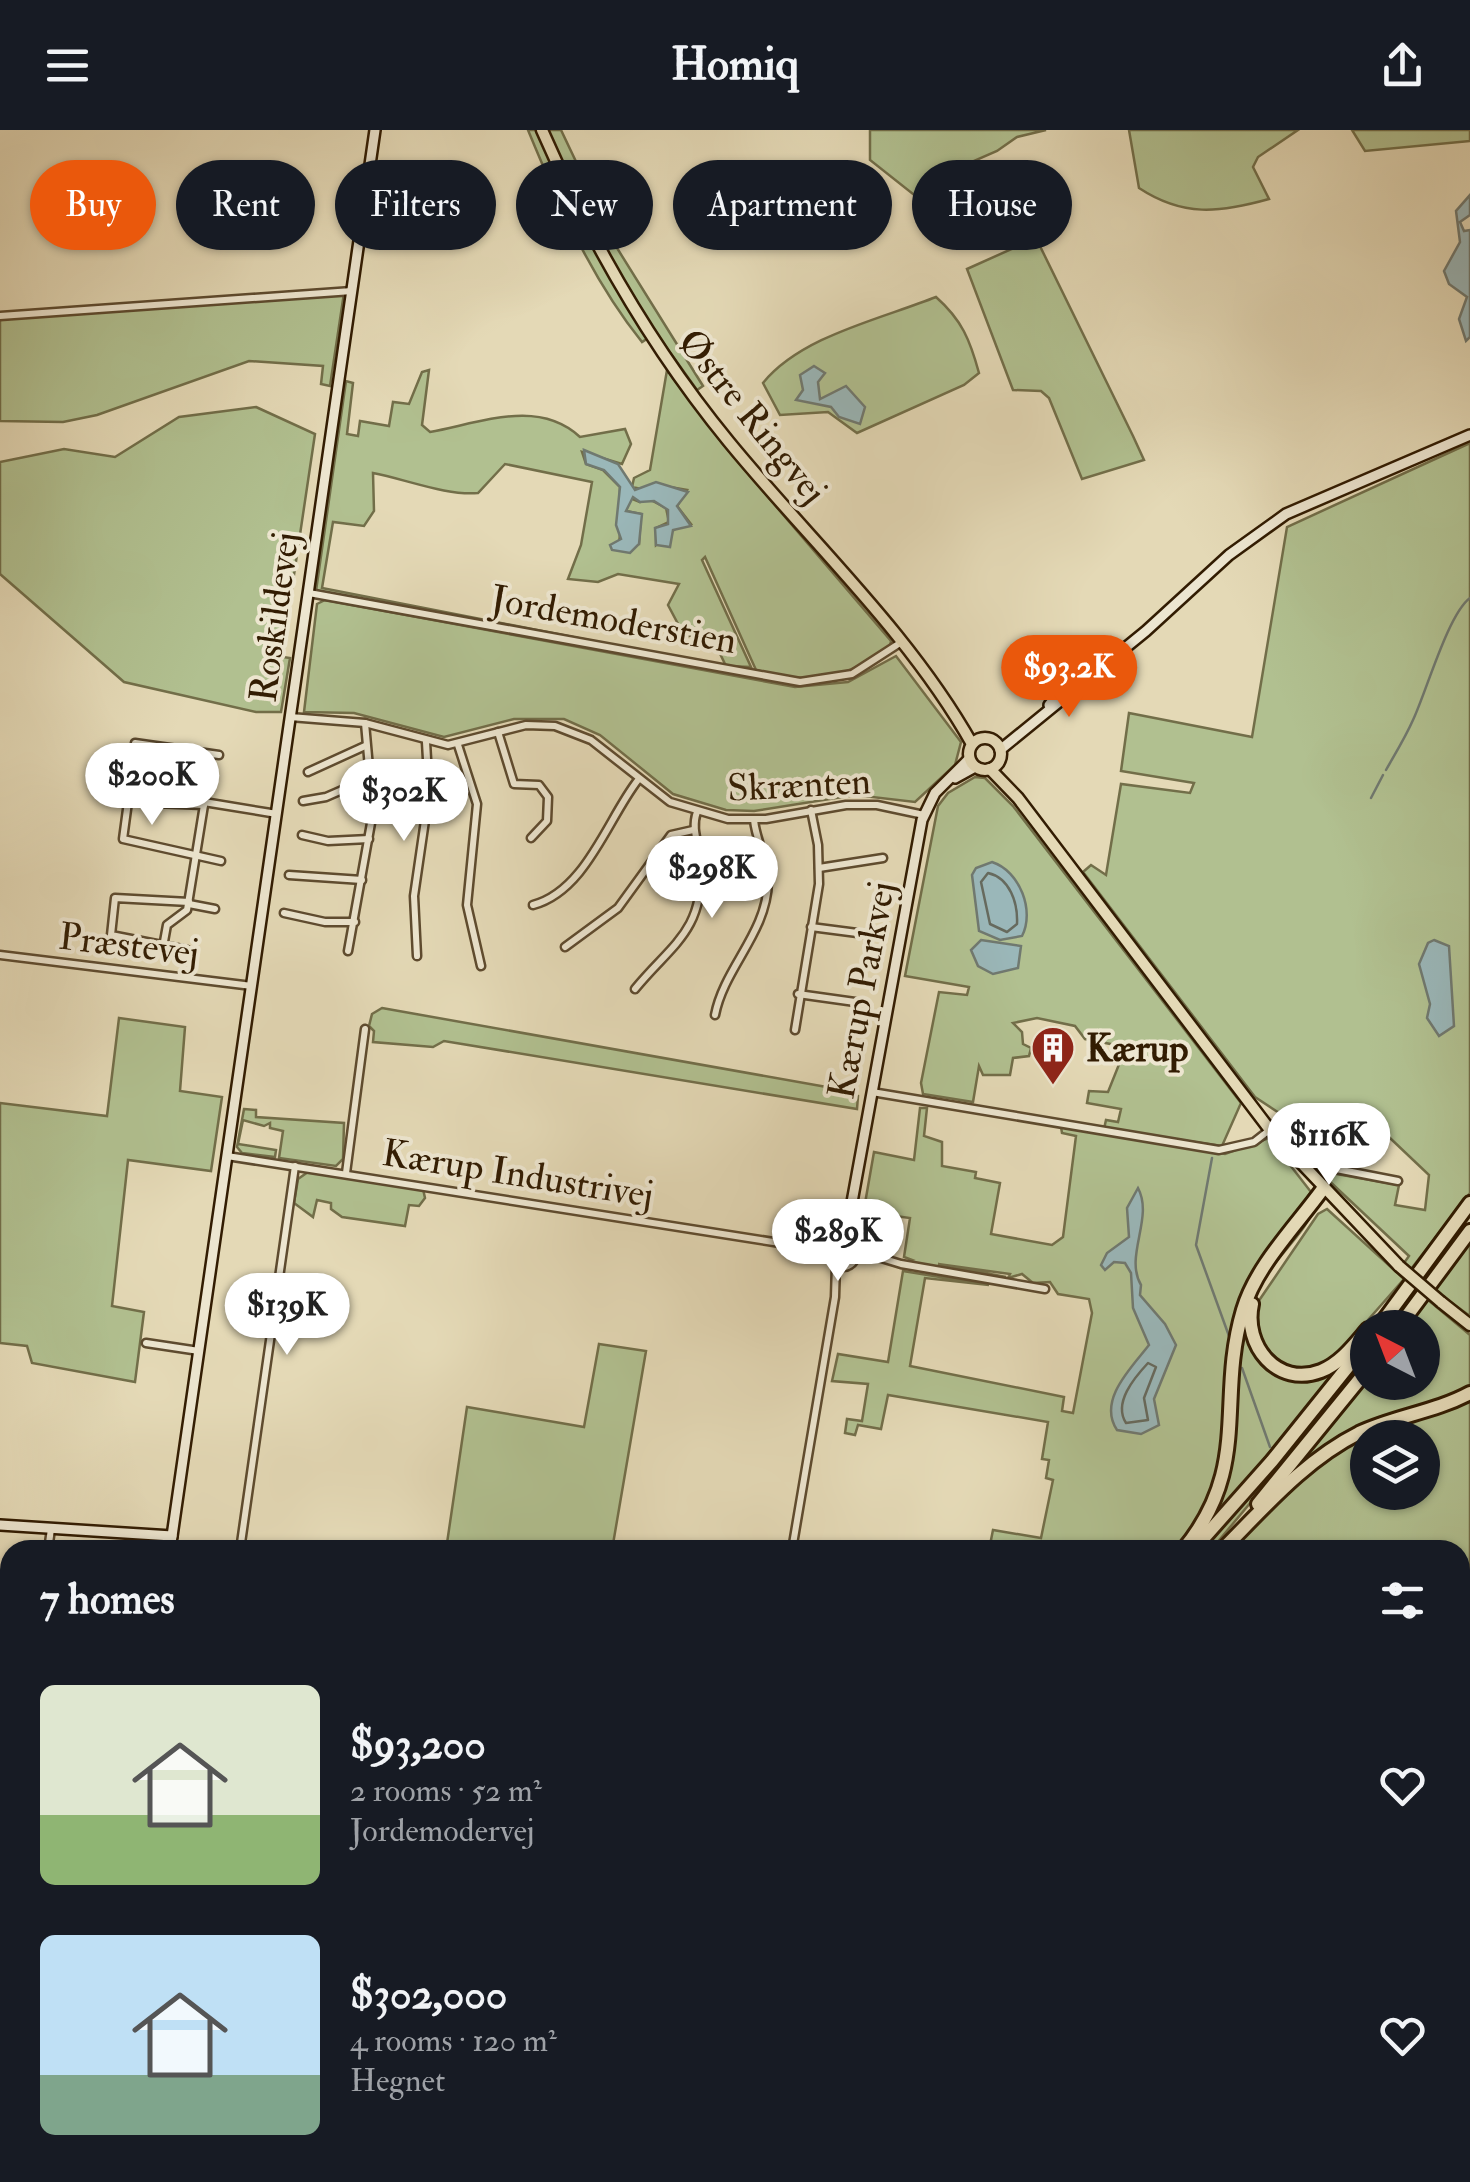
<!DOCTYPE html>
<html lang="en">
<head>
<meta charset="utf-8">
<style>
	body { margin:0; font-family:"IM FELL Double Pica",serif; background:#20242c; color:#f1f3f6; height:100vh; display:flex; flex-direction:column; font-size:38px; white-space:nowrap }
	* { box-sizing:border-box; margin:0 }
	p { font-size:32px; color:#9ea1a6 }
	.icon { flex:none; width:55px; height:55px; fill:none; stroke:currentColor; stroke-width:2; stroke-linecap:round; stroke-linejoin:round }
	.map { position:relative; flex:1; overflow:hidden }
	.sheet { position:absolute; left:0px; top:1410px; width:1470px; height:642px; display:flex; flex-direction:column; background:#171b24; border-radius:30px 30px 0 0; box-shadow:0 2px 8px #0004 }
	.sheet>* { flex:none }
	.banner { position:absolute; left:30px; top:30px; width:1410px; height:90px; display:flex; gap:20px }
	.needle { width:65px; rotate:318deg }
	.controls { position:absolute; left:1350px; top:1180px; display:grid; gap:20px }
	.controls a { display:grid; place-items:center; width:90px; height:90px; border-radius:50%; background:#171b24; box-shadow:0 2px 8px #0004; font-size:50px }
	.price { position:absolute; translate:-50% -85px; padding:0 22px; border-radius:35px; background:#fff; color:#222; font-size:32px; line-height:65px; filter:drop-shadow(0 2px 5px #0008) }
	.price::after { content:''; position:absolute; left:50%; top:60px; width:30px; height:22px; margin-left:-15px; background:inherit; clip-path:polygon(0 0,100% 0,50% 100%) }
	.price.current { background:#ea580c; color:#fff }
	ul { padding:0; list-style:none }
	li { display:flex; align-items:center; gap:30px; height:250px; padding:0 40px }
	li span { display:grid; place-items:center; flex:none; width:280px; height:200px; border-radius:15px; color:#555 }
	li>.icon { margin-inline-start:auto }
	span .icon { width:120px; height:120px; fill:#fffc; stroke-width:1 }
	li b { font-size:42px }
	h2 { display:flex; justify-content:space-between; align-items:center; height:120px; padding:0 40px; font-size:42px }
	.pill { padding:0 35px; border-radius:45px; background:#171b24; box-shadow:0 2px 8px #0004; font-size:35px; line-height:90px }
	.pill.current { background:#ea580c; color:#fff }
	header { display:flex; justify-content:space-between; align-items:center; height:130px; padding:0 40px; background:#171b24; font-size:45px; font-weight:800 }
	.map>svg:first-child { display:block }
	.green { fill:#b1c090; stroke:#726e49; stroke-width:2.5; fill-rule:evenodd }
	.water { fill:#9ab7b9; stroke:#707970; stroke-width:2.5 }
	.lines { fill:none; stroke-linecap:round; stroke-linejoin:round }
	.shore { stroke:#666a5e; stroke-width:2.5 }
	.stream { stroke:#707970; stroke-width:2.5 }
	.street-casing { stroke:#5e4b2f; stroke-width:11 }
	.secondary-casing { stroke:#321c02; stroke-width:14 }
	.primary-casing { stroke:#321c02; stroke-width:15 }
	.highway-casing { stroke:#321c02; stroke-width:18 }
	.street { stroke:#ede6d0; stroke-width:6 }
	.secondary { stroke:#ede6d0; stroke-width:9 }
	.primary { stroke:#e4d9b6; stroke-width:10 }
	.highway { stroke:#e4d9b6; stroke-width:12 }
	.primary-bridge-casing { stroke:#321c02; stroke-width:15; stroke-linecap:butt }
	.primary-bridge { stroke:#e4d9b6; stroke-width:10 }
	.labels { text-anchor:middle; stroke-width:8; stroke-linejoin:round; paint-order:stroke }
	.street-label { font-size:38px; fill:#321c02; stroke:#ede6d0 }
	.poi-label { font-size:38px; font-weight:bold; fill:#321c02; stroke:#ede6d0; text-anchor:start }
</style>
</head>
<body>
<header><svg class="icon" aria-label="menu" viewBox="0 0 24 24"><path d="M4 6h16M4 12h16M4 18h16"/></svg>Homiq<svg class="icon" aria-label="share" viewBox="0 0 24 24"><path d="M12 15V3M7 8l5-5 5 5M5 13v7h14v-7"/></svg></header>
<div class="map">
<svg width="1470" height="2052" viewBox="0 0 1470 2052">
	<rect width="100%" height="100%" fill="#e4d9b6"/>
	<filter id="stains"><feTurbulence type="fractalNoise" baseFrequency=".002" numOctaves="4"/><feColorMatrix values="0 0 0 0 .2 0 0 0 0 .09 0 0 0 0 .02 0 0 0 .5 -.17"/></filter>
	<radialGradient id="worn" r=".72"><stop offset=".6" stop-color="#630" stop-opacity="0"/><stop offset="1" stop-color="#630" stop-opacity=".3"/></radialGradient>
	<g class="green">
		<path d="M 528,0 L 561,0 L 617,118 L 703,256 L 697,260 L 656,203 L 642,212 C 592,150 558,73 528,0 Z"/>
		<path d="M 870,0 L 1046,0 L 1017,7 L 997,21 L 960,37 L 918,68 L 870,30 Z"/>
		<path d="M 1129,0 L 1298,0 L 1258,27 L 1253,37 L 1269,69 C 1219,83 1183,87 1139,58 Z"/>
		<path d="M 1352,0 L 1470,0 L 1470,11 L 1365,21 Z"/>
		<path d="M 1036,108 L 1133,306 L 1144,330 L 1082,349 L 1049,268 L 1041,261 L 1013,260 L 967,139 Z"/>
		<path d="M 344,163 L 330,256 L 321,254 L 323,236 L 249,231 L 97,285 L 63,292 L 0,291 L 0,189 Z"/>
		<path d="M 936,167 C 962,190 970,210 979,243 L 964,255 L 857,303 L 828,282 L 780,285 L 763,253 C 801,206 881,189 936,167 Z"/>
		<path d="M 429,240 L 422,295 L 430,302 C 480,293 538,268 580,307 L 625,299 L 631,314 L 622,334 L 582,322 L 586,334 L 603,340 L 620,357 C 619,373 622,399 619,412 L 639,414 L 641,384 L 626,381 L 630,368 L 640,372 L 647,368 L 666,378 L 669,392 L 656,398 L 656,415 L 675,399 L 691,394 L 677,376 L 687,360 L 653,354 L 646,360 L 632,357 L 634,348 L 650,340 L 667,240 L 722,313 L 891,511 L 890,516 C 844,551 812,555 756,540 L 705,427 L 702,430 L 751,537 L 726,536 L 709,501 L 685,507 L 668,475 L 679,454 L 618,444 L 598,452 L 568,449 L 581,415 L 592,352 L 505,334 L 478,363 C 447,366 405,349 373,343 L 374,381 L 364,396 L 333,392 L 322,458 L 624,517 L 316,461 L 346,251 L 353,253 L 347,304 L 358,306 L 360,291 L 389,296 L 393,272 L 409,274 L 422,242 Z"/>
		<path d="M 256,277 L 315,304 L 288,485 L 269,525 L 290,528 L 281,582 L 256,582 L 124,552 L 0,444 L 0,332 L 64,319 L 115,327 L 179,287 Z"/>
		<path d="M 1470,313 L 1470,1063 L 1411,1139 L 1404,1133 L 1409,1126 L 1292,1016 L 1298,1011 L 1331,1043 L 1399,1055 L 1395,1075 L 1425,1080 L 1429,1045 L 1390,1008 L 1302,998 L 1255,967 L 1083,742 L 1091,735 L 1106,745 L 1121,654 L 1190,663 L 1194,653 L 1121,641 L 1129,583 L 1252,607 L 1287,397 Z"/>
		<path d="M 325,470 L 795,557 L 848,552 L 896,526 L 961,612 L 955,635 L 915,672 L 855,665 L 754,681 L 726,680 L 673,664 L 600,605 L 564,589 L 514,589 L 444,607 L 354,583 L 304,582 L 317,474 Z"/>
		<path d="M 975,647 L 985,648 L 1013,676 L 1241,973 L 1222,1016 L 1104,999 L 1106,990 L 1118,992 L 1121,979 L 1087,973 L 1089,961 L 1108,962 L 1126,917 L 1085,909 L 1075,896 L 1037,888 L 1013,893 L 1022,902 L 1023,914 L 1031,918 L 1029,926 L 1013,928 L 1010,945 L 983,945 L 979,936 L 973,972 L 923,964 L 921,953 L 939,862 L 967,865 L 969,857 L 905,846 L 938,676 L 948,663 Z"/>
		<path d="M 382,878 L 849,961 L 858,966 L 857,979 L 444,911 L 433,917 L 373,912 L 374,901 L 369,896 L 372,884 Z"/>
		<path d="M 119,888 L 185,897 L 180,961 L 222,967 L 211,1041 L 128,1030 L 112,1176 L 144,1182 L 135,1252 L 32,1233 L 27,1216 L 0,1213 L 0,973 L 107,986 Z"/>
		<path d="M 920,978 L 927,978 L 924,1006 L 942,1012 L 942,1036 L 976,1042 L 975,1048 L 1000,1053 L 991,1104 L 1052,1115 L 1063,1107 L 1076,1006 L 1062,1003 L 1061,997 L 1225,1024 L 1269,1008 L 1311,1062 L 1251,1151 L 1227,1297 L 1208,1380 L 1178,1420 L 989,1420 L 993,1400 L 1041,1408 L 1053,1350 L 1046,1348 L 1049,1330 L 1042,1329 L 1048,1292 L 888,1265 L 881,1299 L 858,1295 L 855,1305 L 845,1303 L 847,1289 L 862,1291 L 868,1254 L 832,1251 L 838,1224 L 888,1232 L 903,1141 L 989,1155 L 925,1148 L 910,1236 L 1064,1267 L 1062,1281 L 1073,1283 L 1092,1183 L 1089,1169 L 1058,1164 L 1050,1152 L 1033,1153 L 1022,1144 L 1008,1148 L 1010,1144 L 938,1134 L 1006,1147 L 1000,1148 L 906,1132 L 912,1130 L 904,1127 L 910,1088 L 874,1083 L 876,1092 L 868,1099 L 872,1116 L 860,1102 L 874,1022 L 914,1030 Z"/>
		<path d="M 244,979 L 256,980 L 256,987 L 344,993 L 343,1029 L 336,1036 L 279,1028 L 283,1001 L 270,998 L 270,993 L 264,996 L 243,990 L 238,1014 L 276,1020 L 275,1027 L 242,1023 L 237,1017 Z"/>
		<path d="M 308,1042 L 423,1059 L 425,1068 L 419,1076 L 409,1075 L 405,1096 L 342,1087 L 331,1079 L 331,1073 L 317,1070 L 313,1087 L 294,1073 L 298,1049 Z"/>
		<path d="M 1316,1072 C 1308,1106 1262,1136 1250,1174 C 1236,1217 1279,1258 1322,1244 C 1339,1238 1350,1221 1363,1210 L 1197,1410 L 1214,1381 L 1228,1340 L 1240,1207 L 1249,1170 Z"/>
		<path d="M 1327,1079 L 1404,1149 L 1331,1232 L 1298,1241 L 1275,1232 L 1255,1206 L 1256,1175 L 1318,1084 Z"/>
		<path d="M 1470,1111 L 1470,1186 L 1434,1160 Z"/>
		<path d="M 1427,1169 L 1470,1205 L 1470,1259 L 1388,1289 L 1274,1363 L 1367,1246 L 1368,1252 L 1422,1252 L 1422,1198 L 1405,1197 Z"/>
		<path d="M 599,1214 L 646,1221 L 612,1420 L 446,1420 L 467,1277 L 584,1297 Z"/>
		<path d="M 1367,1217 L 1367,1233 L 1211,1420 L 1199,1420 Z"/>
		<path d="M 1470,1268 L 1470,1554 L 1460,1541 L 1460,1420 L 1228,1420 L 1329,1325 L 1367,1304 ZM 1368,1308 L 1422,1308 L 1422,1362 L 1368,1362 Z"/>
		<path d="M 363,2043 L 468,2043 L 455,2052 L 344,2052 Z"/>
		<path d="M 514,2043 L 710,2042 L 721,2052 L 502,2052 Z"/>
	</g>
	<g class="water">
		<path d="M 1470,65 L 1470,85 L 1460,92 L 1464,101 L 1470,100 L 1470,207 L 1466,211 L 1459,189 L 1467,167 L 1449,154 L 1444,141 L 1460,112 L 1456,81 Z"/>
		<path d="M 814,236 L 825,243 L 818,252 L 820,269 L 846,256 L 865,277 L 860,294 L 839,287 L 831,277 L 796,270 L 803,260 L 800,245 Z"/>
		<path d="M 584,320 L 618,334 L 635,360 L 656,352 L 688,362 L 677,376 L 691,396 L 673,400 L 670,417 L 656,415 L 655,398 L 668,394 L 668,380 L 654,371 L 640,372 L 633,367 L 626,381 L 642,384 L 639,414 L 630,423 L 612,420 L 610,415 L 621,409 L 616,395 L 620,357 L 604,340 L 586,334 Z"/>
		<path d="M 992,732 C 1020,741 1035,781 1022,806 L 1000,810 L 979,801 L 972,745 L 976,738 Z"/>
		<path d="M 981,810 L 1021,816 L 1018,838 L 993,844 L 978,836 L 971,820 Z"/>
		<path d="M 1434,810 L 1449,816 L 1454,896 L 1439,906 L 1427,888 L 1430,874 L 1419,834 L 1428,813 Z"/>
		<path d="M 1138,1058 C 1154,1088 1124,1126 1141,1155 L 1140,1165 L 1165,1194 L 1176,1215 L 1154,1269 L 1159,1295 L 1141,1304 L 1117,1300 C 1097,1270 1132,1237 1149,1215 L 1133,1178 L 1131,1143 L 1125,1133 L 1114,1132 L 1105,1140 L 1101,1135 L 1107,1123 L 1129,1107 L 1127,1078 Z"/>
	</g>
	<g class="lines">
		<g class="shore">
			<path d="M 988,743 C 1010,748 1018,773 1017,794 L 1007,802 L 990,794 L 981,752 Z"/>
			<path d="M 1148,1233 L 1156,1237 L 1144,1268 L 1148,1290 L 1126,1293 C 1113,1273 1134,1248 1148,1233 Z"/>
		</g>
		<g class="stream">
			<path d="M 1386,640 C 1395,624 1405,608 1413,590 C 1426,563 1448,484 1470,468"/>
			<path d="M 1371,668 L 1383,645"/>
			<path d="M 1212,1028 L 1196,1115 L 1229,1206"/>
			<path d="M 1242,1238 L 1270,1317"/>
			<path d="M 532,2052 L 545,2042"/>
		</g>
		<defs>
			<g id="street">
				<path d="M 0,186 L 352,161"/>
				<path d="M 309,463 L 800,552 L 852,544 L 900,513"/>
				<path d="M 290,587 L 365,593 L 448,615 L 526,595 L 555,596 L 591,610 L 670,672 L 728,689 L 766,689 L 846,675 L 877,675 L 924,685"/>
				<path d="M 498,602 L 514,654 L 539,655 L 548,667 L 547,691 L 531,708"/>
				<path d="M 135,613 L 219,625"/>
				<path d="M 458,615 L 477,674 L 467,775 L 481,836"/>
				<path d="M 308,642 L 365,616"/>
				<path d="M 303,671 L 326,667 L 372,647"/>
				<path d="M 204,672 L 277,684"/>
				<path d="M 204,675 L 128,672 L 123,709 L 221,731"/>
				<path d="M 302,705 L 328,711 L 369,709"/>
				<path d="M 819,738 L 883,728"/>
				<path d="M 289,745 L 362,750"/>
				<path d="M 189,774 L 215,779"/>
				<path d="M 533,775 C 586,761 608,688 638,650"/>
				<path d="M 284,783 L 325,792 L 355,792"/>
				<path d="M 811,797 L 865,804"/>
				<path d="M 163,817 L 167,795 L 187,780 L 204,675 L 187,648 L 190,621"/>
				<path d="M 565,817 L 618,778 L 671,705 L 693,700"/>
				<path d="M 187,820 L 111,805 L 115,768 L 189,772"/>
				<path d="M 348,821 L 373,682 L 365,593"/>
				<path d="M 0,825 L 252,856"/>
				<path d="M 417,826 L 414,766 L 429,663 L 426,612"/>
				<path d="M 635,859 C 671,815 703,802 701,737 C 701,717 690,701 697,682"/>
				<path d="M 798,864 L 855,872"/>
				<path d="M 715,885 C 724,838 767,803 768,752 C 768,730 756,711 754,690"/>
				<path d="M 795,900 L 819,754 L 818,715 L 811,680"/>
				<path d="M 872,962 L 1219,1020 L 1254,1012 L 1285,988 L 1326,1037 L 1398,1051"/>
				<path d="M 227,1026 L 799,1116 L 833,1116"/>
				<path d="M 346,1043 L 365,899"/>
				<circle cx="843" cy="1124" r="13"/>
				<path d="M 855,1120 L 901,1134 L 1045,1159"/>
				<path d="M 146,1213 L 199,1221"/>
				<path d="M 48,1420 L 51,1399"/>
				<path d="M 240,1420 L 295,1036"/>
				<path d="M 792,1420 L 835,1167 L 836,1134"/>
				<path d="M 0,1450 L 10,1451"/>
				<path d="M 0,1508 L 10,1509"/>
				<path d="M 1460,1545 L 1470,1557"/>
				<path d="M 0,1566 L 10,1567"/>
				<path d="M 0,1624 L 10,1625"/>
				<path d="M 0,1683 L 10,1683"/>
				<path d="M 1460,1720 L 1470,1727"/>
				<path d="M 0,1736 L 10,1737"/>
				<path d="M 1460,1765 L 1470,1759"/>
				<path d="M 1460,1800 L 1469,1811"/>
				<path d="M 1460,1861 L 1470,1873"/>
				<path d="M 0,1894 L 10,1825"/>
				<path d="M 0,1906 L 10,1908"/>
				<path d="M 1460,1967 L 1470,1970"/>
				<path d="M 0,1982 L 10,1984"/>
				<path d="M 934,2042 L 939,2052"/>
				<path d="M 996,2042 L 1002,2052"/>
				<path d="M 1112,2042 L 1117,2052"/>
				<path d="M 1434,2042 L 1435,2046"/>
				<path d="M 259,2052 L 276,2042"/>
				<path d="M 1397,2052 L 1415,2042"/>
			</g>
			<g id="secondary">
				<path d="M 1049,575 L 1063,558 L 1094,538"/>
				<path d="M 1000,620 L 1146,501 L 1229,425 L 1286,384 L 1470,305"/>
				<path d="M 955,648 L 975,637"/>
				<path d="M 839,1112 L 846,1095"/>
				<path d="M 851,1114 L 850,1083 L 922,690 L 935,663 L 969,629"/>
				<path d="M 0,1395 L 172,1406"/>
				<path d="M 170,1420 L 375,0"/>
				<path d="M 1460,1813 L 1470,1807"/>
				<path d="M 1236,2042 L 1241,2052"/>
				<path d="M 79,2052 L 81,2042"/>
				<path d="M 1074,2052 L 1090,2042"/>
			</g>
			<g id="primary">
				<path d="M 542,0 C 591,112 651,217 729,312 C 810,411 909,502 972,614"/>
				<circle cx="985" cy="624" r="16"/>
				<path d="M 990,639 L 1018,668 L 1270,1000 L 1399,1136"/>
				<path d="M 1441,1172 L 1470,1195"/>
			</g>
			<g id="highway">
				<path d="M 1252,1174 C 1243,1215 1277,1258 1321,1241 C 1341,1233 1354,1215 1368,1199"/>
				<path d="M 1378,1198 L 1470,1073"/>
				<path d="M 1398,1198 L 1470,1101"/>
				<path d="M 1258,1374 L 1368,1239"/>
				<path d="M 1183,1420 C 1252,1337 1216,1271 1243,1180 C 1256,1136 1295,1097 1322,1060"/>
				<path d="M 1193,1420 L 1272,1331 L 1366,1214"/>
				<path d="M 1222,1420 C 1264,1378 1305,1330 1359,1303 C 1395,1286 1435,1282 1470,1263"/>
				<path d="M 465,2052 L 478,2042"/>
				<path d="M 492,2052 L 504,2042"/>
			</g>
		</defs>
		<use href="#street" class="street-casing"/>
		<use href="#secondary" class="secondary-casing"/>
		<use href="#primary" class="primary-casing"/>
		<use href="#highway" class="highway-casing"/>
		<use href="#street" class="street"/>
		<use href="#secondary" class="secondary"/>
		<use href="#primary" class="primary"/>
		<use href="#highway" class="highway"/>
		<defs>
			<path id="primary-bridge" d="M 1399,1136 L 1441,1172"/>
		</defs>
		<use href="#primary-bridge" class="primary-bridge-casing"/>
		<use href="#primary-bridge" class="primary-bridge"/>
	</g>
	<defs>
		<symbol id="building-pin" viewBox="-11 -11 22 30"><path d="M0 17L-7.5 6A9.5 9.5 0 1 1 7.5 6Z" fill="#8f2418" stroke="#ede6d0"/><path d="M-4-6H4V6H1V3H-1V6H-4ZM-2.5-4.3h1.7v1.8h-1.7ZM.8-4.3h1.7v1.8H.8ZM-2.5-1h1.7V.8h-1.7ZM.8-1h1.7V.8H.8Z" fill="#fff"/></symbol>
	</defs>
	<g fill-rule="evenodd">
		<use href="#building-pin" x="1028" y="893" width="50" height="68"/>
	</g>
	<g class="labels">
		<g class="street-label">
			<text transform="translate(753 286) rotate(51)" y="13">Østre Ringvej</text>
			<text transform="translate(274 487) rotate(-82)" y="13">Roskildevej</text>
			<text transform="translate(614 489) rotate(10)" y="13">Jordemoderstien</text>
			<text transform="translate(799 654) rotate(-3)" y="13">Skrænten</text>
			<text transform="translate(129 814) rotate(7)" y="13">Præstevej</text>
			<text transform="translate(861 860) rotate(-79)" y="13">Kærup Parkvej</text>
			<text transform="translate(518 1043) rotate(9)" y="13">Kærup Industrivej</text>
		</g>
		<g class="poi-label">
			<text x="1086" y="931">Kærup</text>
		</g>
	</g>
	<rect width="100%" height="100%" filter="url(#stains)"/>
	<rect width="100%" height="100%" fill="url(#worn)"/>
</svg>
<div class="controls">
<a><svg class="needle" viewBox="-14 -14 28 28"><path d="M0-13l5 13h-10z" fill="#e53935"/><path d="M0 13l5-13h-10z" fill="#9ea1a6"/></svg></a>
<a><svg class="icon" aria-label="layers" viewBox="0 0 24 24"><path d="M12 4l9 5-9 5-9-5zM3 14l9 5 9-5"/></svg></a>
</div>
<b class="price current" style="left:1069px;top:590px">$93.2K</b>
<b class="price" style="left:152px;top:698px">$200K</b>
<b class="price" style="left:404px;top:714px">$302K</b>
<b class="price" style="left:712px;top:791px">$298K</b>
<b class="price" style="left:1329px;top:1058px">$116K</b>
<b class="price" style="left:838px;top:1154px">$289K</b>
<b class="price" style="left:287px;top:1228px">$139K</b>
<div class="banner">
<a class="pill current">Buy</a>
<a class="pill">Rent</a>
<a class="pill">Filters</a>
<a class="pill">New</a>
<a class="pill">Apartment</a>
<a class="pill">House</a>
</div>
<section class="sheet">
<h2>7 homes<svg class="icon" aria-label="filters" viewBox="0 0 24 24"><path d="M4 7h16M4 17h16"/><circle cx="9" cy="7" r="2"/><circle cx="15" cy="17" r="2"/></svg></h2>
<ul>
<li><span style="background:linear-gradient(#dfe7d0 65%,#8fb573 0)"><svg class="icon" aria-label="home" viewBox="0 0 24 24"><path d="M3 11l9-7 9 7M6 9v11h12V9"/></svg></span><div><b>$93,200</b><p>2 rooms · 52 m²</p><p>Jordemodervej</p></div><svg class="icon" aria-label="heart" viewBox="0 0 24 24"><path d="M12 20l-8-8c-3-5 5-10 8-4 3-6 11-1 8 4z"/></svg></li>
<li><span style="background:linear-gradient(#bfe0f5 70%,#7fa58c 0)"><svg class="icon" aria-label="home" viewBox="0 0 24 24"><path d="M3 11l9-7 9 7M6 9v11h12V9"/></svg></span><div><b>$302,000</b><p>4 rooms · 120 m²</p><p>Hegnet</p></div><svg class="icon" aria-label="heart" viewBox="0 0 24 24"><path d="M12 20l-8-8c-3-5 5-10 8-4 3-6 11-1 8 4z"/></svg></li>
</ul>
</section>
</div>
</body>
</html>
